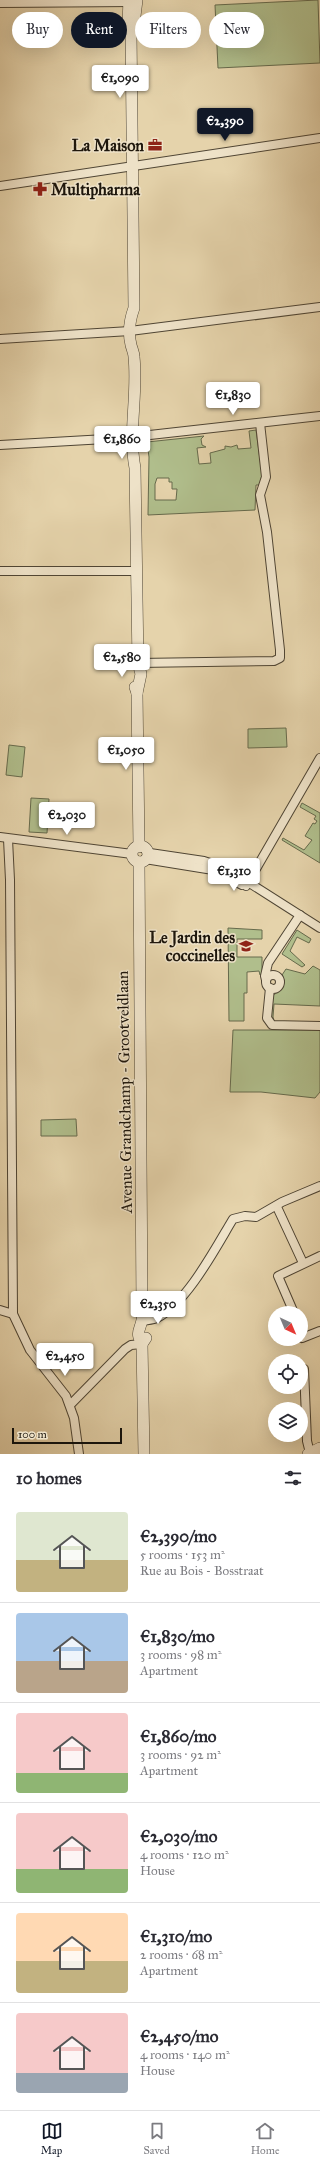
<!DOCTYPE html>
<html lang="en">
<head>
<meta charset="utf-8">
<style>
	body { margin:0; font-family:"IM FELL Great Primer",serif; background:#f2f2f3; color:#2b2b33; height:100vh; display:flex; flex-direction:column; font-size:15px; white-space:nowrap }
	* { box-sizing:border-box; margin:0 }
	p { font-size:13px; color:#7c7c81 }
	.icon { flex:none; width:22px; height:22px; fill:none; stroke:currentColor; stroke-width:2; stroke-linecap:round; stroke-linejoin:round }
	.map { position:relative; height:1454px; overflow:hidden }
	.drawer { display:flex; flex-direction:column; background:#fff; flex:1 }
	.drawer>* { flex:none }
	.hud { position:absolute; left:12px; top:12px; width:296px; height:36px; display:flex; gap:8px }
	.needle { width:26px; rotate:136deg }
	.tools { position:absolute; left:268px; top:1306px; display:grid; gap:8px }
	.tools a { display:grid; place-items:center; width:40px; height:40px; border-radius:50%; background:#fff; box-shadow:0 4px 16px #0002; font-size:20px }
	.scale { position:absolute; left:12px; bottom:10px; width:110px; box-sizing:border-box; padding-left:4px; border:2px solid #1d160c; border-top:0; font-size:11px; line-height:14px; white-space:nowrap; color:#1d160c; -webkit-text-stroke:3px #eee2c8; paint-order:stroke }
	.price { position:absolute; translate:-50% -34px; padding:0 9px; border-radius:4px; background:#fff; color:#222; font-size:13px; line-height:26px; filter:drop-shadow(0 1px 2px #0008) }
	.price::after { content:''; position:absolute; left:50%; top:24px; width:12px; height:9px; margin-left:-6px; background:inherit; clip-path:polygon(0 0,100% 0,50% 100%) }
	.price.active { background:#111827; color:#fff }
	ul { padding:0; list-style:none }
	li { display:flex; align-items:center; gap:12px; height:100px; padding:0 16px }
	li+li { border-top:1px solid #e1e1e2 }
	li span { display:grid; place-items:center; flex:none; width:112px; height:80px; border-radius:4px; color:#555 }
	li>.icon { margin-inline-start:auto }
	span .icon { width:48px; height:48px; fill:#fffc; stroke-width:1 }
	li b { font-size:17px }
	h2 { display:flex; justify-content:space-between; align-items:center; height:48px; padding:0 16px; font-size:17px }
	.chip { padding:0 14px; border-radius:18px; background:#fff; box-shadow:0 4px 16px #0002; font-size:14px; line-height:36px }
	.chip.active { background:#111827; color:#fff }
	.tab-bar { display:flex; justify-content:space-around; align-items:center; height:56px; border-top:1px solid #e1e1e2; background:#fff; font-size:11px; color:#7c7c81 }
	.tab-bar a { display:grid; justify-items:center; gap:2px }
	.tab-bar .active { color:#111827 }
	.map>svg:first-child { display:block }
	.green { fill:#b0be8c; stroke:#666a4c; fill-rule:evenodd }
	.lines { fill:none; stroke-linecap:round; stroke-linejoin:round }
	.minor-casing { stroke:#4f4534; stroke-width:10 }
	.tertiary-casing { stroke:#4f4534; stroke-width:12 }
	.minor { stroke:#eee2c8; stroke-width:8 }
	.tertiary { stroke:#eee2c8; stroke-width:11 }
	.labels { text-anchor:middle; stroke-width:3; stroke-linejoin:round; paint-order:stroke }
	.poi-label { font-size:16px; font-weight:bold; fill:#1d160c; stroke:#eee2c8; text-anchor:end }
	.street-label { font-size:16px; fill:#1d160c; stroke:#eee2c8 }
</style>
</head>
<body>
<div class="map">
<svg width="320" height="1454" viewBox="0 0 320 1454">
	<rect width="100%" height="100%" fill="#e5d3ab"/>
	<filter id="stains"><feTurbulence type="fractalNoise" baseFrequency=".005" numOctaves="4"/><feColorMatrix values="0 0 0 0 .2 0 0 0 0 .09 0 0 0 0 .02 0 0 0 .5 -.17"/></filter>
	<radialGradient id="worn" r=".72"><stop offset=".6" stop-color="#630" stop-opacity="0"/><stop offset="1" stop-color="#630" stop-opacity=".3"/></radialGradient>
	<g class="green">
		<path d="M 318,0 L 320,63 L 218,68 L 215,5 Z"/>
		<path d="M 256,430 L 262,474 L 260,485 L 256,485 L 255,510 L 148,515 L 149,457 L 147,442 L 204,436 L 201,439 L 202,445 L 206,447 L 197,448 L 199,464 L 211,463 L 210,453 L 225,449 L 225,446 L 231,447 L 237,445 L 238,449 L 251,448 L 249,431 ZM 157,478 L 169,478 L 169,482 L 172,482 L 172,489 L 177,489 L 176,500 L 155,500 L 155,484 Z"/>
		<path d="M 286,728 L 287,747 L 248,748 L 248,729 Z"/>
		<path d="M 9,745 L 25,747 L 22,777 L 6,775 Z"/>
		<path d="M 31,798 L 49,799 L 47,833 L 29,832 Z"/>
		<path d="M 302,803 L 320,813 L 320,863 L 282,840 L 283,838 L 304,850 L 312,840 L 305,836 L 313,823 L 315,824 L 317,821 L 314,819 L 316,816 L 300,807 Z"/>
		<path d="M 228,928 L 262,930 L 262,939 L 237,939 L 237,957 L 262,957 L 262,975 L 260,975 L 259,971 L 247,972 L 247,993 L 244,993 L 244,1021 L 229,1021 Z"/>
		<path d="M 297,930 L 311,939 L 309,943 L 297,937 L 290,951 L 305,965 L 302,967 L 282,954 Z"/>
		<path d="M 313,966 L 320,970 L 320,1006 L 274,1004 L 273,1017 L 274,1021 L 270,1014 L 272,997 C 278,990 288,988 282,975 L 286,969 L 305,974 Z"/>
		<path d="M 233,1030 L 320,1030 L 320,1092 L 315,1098 L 261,1092 L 230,1092 Z"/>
		<path d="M 76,1119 L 77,1136 L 41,1136 L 41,1120 Z"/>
	</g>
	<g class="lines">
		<defs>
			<g id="minor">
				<path d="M 0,3 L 133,2"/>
				<path d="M 0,186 L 320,138"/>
				<path d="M 0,339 L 130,331 L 320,307"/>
				<path d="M 0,445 L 123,438 L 320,416"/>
				<path d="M 0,571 L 136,571"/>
				<path d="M 138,663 L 274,661 L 280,658 L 280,650 L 267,532 L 260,495 L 266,477 L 260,423"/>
				<path d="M 0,837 L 132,854"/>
				<path d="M 8,839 L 10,880 L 13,1314 L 30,1350 L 66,1396 L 74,1418 L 79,1454"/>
				<path d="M 146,851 L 150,853 L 204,861 L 226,868 L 320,928"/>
				<path d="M 145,859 L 213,870 L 242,885"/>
				<path d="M 246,886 L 320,758"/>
				<circle cx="273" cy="982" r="7"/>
				<path d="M 266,980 L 265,976 L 268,963 L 300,915"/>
				<path d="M 270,988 L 267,1018 L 272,1025 L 320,1026"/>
				<path d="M 277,1207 L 303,1263"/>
				<path d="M 0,1310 L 13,1314"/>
				<path d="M 294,1313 L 278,1276 L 320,1256"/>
				<path d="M 142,1321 C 147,1320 153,1320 157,1318 C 187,1303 216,1247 233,1219 L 245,1216 L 256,1217 L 282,1202 L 320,1186"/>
				<path d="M 301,1336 L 302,1338 L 320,1331"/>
				<path d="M 304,1369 L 307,1441 L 310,1453"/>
				<path d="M 70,1405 L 125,1349 L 131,1345 L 142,1344"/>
			</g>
			<g id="tertiary">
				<path d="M 129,0 L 128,23 L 131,32 L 134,308 C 130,319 128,333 131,345 C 132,349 134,353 134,357 C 138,395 128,431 135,468 L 138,663 L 141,674 L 137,693"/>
				<path d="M 134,24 L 137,0"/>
				<path d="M 135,687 L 137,693 L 139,847"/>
				<circle cx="140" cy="854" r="8"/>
				<path d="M 139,862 L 142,1306 C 142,1310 143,1316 142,1320 C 140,1331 135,1332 142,1344"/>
				<path d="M 144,1454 L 142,1344 L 146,1338"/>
				<path d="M 308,1454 L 320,1448"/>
			</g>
		</defs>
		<use href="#minor" class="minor-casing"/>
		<use href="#tertiary" class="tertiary-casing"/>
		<use href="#minor" class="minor"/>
		<use href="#tertiary" class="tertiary"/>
	</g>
	<defs>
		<symbol id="office-bare" viewBox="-9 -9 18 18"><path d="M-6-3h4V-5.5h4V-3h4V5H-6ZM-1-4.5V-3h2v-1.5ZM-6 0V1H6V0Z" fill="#8f2418" stroke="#eee2c8" stroke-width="2.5" paint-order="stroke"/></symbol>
		<symbol id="pharmacy-bare" viewBox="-9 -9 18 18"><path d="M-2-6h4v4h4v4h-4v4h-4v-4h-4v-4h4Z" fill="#8f2418" stroke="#eee2c8" stroke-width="2.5" paint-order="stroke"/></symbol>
		<symbol id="school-bare" viewBox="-9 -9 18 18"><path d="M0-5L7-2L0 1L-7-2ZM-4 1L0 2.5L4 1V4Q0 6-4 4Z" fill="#8f2418" stroke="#eee2c8" stroke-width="2.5" paint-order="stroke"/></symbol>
	</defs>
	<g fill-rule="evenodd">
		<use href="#office-bare" x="145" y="135" width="20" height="20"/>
		<use href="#pharmacy-bare" x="30" y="179" width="20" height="20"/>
		<use href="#school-bare" x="236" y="936" width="20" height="20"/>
	</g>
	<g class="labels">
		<g class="poi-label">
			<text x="144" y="151">La Maison</text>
			<text x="51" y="195" text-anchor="start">Multipharma</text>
			<text x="235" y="943">Le Jardin des<tspan x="235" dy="18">coccinelles</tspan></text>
		</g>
		<g class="street-label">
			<text transform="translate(124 1092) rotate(-91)" y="6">Avenue Grandchamp - Grootveldlaan</text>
		</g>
	</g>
	<rect width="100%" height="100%" filter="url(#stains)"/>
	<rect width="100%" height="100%" fill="url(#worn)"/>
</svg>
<div class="tools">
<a><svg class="needle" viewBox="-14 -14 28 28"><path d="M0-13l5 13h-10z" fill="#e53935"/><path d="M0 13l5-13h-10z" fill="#7c7c81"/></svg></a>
<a><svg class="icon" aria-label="locate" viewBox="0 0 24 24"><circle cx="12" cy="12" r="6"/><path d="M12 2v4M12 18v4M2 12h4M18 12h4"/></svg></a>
<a><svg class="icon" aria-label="layers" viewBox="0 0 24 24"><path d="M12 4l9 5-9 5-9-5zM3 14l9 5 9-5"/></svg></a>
</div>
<div class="scale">100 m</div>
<b class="price" style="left:120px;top:99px">€1,090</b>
<b class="price active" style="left:225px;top:142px">€2,390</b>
<b class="price" style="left:233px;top:416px">€1,830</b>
<b class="price" style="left:122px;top:460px">€1,860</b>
<b class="price" style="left:122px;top:678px">€2,580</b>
<b class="price" style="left:126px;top:771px">€1,050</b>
<b class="price" style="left:67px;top:836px">€2,030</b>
<b class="price" style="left:234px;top:892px">€1,310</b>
<b class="price" style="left:158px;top:1325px">€2,350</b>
<b class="price" style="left:65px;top:1377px">€2,450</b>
<div class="hud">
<a class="chip">Buy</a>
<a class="chip active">Rent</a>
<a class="chip">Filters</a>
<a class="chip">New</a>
</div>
</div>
<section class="drawer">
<h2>10 homes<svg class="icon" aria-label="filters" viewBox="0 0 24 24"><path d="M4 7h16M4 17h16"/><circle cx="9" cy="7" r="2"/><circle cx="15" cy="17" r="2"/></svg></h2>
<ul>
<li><span style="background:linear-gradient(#dfe7d0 60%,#c2b280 0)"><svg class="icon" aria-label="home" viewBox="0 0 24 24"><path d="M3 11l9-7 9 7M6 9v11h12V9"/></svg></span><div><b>€2,390/mo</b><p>5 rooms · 153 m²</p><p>Rue au Bois - Bosstraat</p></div></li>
<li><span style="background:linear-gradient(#a9c7e8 60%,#b9a48a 0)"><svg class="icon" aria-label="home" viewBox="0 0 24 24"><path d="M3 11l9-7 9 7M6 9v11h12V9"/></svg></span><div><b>€1,830/mo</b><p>3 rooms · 98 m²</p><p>Apartment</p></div></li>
<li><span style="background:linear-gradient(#f6c9c9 75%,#8fb573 0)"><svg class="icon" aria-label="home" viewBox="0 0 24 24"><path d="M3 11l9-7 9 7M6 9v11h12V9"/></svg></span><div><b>€1,860/mo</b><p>3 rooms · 92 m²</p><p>Apartment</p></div></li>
<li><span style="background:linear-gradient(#f6c9c9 70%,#8fb573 0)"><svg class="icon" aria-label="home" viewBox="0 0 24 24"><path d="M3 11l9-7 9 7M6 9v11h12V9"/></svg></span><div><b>€2,030/mo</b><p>4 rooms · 120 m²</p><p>House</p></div></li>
<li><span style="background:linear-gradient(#ffd9b3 60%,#c2b280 0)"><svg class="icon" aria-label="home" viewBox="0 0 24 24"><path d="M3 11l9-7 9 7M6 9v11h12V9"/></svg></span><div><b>€1,310/mo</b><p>2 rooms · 68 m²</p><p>Apartment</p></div></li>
<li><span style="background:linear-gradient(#f6c9c9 75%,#9aa5b1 0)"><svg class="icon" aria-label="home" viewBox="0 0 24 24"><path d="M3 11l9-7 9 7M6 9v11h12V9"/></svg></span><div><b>€2,450/mo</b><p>4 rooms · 140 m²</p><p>House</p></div></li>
</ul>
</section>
<nav class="tab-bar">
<a class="active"><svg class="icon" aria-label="map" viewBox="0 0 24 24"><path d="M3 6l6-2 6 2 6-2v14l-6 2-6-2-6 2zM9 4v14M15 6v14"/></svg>Map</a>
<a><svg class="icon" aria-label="saved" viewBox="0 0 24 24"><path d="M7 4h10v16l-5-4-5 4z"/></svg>Saved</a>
<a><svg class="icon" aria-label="home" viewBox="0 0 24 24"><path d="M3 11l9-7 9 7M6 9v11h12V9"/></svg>Home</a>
</nav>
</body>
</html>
